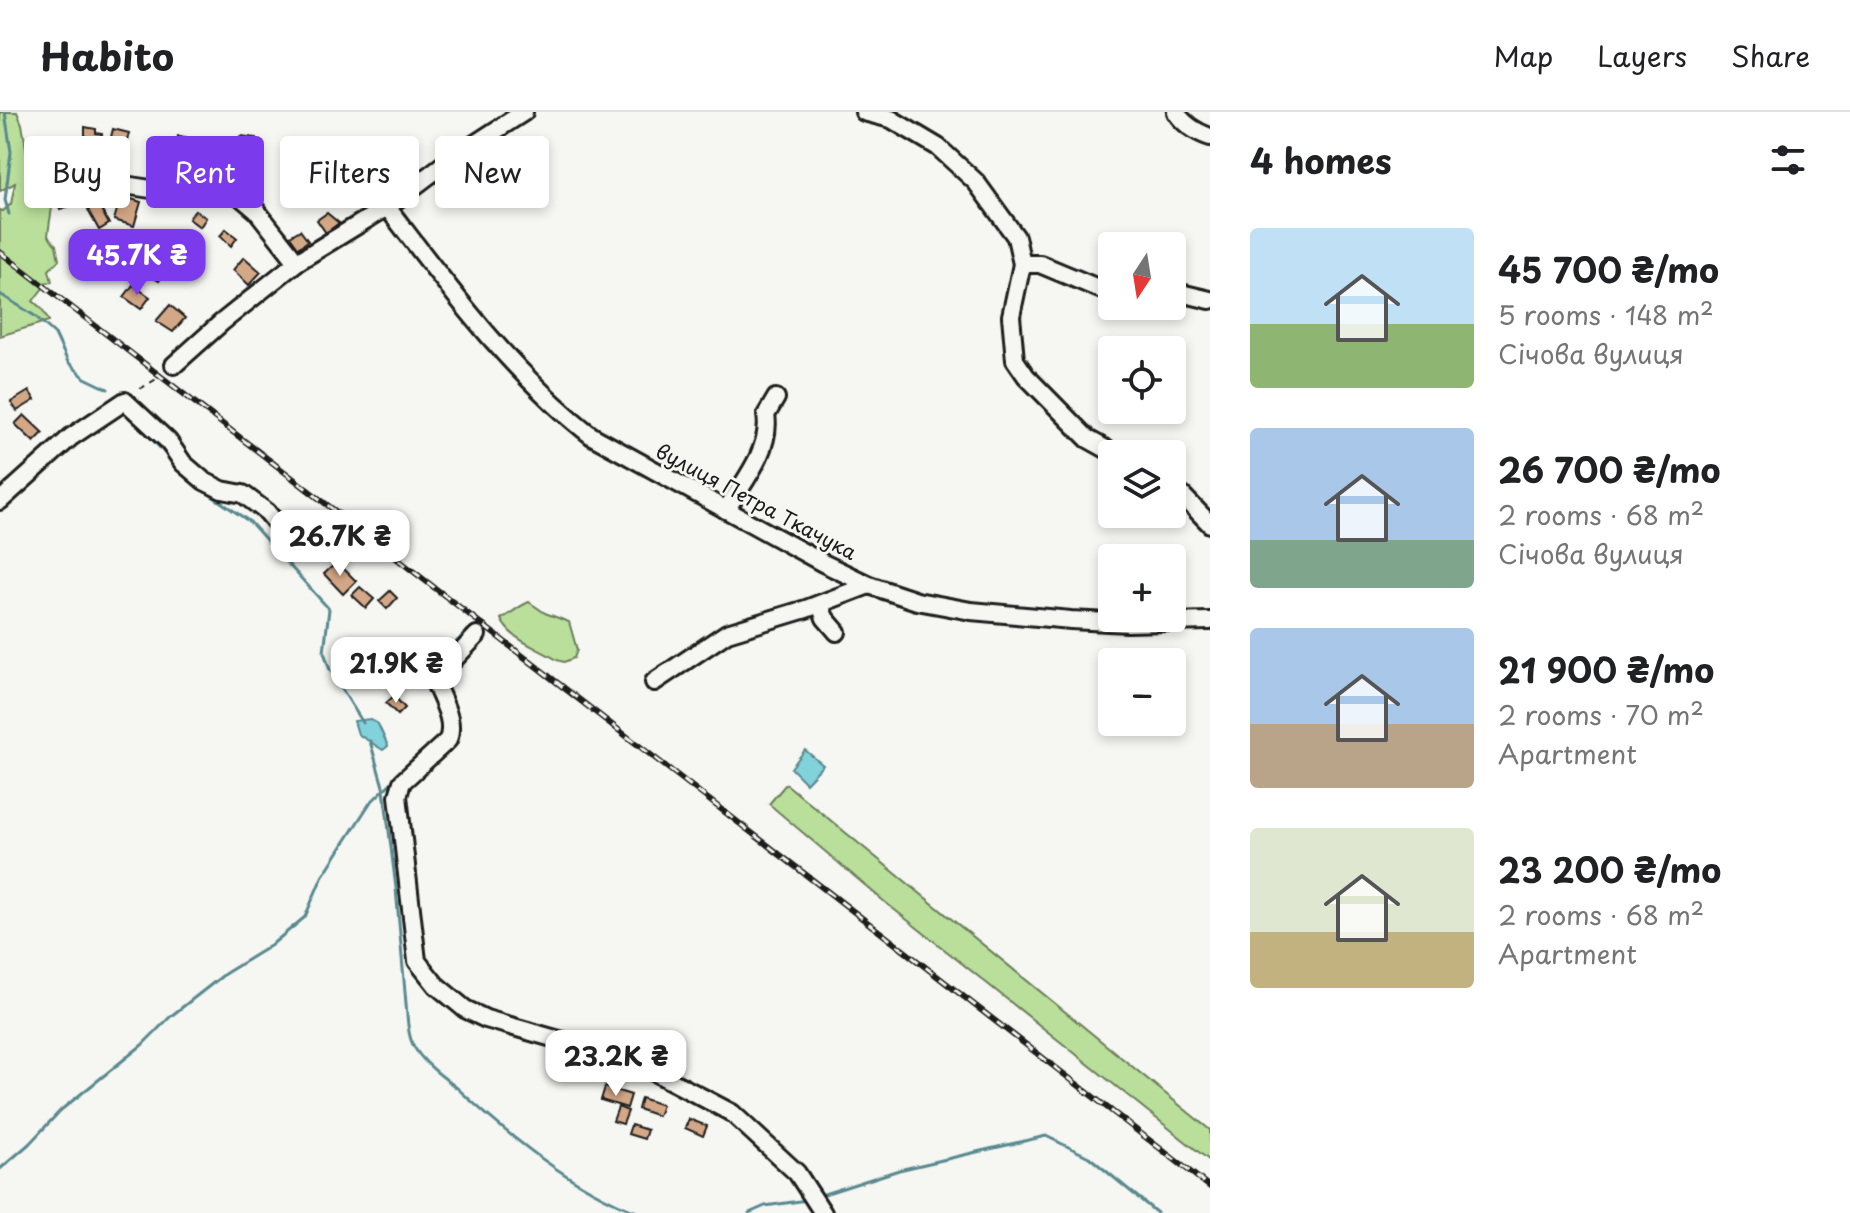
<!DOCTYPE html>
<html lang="en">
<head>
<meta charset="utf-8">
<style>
	body { margin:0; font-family:"Playpen Sans",sans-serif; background:#f6f6f6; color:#202124; height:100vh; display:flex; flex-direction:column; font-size:30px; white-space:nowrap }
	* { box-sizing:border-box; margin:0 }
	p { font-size:26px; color:#757577 }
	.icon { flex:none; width:44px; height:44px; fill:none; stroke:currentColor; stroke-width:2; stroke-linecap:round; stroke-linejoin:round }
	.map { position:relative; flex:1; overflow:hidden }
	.side { display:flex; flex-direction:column; background:#fff; width:640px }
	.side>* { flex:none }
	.top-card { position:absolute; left:24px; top:24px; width:760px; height:72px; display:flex; gap:16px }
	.needle { width:52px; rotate:192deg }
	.controls { position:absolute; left:1098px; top:120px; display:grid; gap:16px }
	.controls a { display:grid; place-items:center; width:88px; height:88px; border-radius:8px; background:#fff; box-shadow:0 4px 12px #0003; font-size:40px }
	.price { position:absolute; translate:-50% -68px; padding:0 18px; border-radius:16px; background:#fff; color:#222; font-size:26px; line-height:52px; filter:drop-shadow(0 2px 4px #0008) }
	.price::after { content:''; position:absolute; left:50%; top:48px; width:24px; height:18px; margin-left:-12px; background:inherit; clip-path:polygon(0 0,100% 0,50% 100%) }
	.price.current { background:#7c3aed; color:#fff }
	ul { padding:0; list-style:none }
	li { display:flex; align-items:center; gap:24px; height:200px; padding:0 40px }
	li span { display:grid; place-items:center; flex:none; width:224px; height:160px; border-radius:8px; color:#555 }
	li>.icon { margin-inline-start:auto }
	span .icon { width:96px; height:96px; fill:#fffc; stroke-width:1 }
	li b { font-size:34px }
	h2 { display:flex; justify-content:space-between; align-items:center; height:96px; padding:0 40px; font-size:34px }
	.tag { padding:0 28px; border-radius:8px; background:#fff; box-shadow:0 4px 12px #0003; font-size:28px; line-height:72px }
	.tag.current { background:#7c3aed; color:#fff }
	header { display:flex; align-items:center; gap:48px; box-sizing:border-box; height:112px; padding:0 40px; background:#fff; border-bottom:2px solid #e0e0e0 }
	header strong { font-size:38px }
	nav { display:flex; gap:44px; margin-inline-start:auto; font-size:28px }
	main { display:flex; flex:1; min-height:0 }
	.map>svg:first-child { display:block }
	.green { fill:#b9df9a; stroke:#6a7e5b; stroke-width:2 }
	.water { fill:#81d2db; stroke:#59898f; stroke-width:2 }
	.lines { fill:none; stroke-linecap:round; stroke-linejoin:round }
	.stream { stroke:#59898f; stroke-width:3 }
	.building { fill:#d4a886; stroke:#1c1c1c; stroke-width:2 }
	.minor-casing { stroke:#1c1c1c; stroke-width:22 }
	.path { stroke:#1c1c1c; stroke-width:2; stroke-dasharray:6 6; stroke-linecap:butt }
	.minor { stroke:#f6f6f2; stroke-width:16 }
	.rail-casing { stroke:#1c1c1c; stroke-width:6 }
	.rail { stroke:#f6f6f2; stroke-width:3; stroke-dasharray:9; stroke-linecap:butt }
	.labels { text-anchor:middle; stroke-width:6; stroke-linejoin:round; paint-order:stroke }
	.street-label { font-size:20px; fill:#1c1c1c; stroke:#f6f6f2 }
</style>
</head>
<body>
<header>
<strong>Habito</strong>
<nav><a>Map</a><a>Layers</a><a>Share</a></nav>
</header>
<main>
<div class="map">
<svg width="1210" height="1101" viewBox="0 0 1210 1101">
	<rect width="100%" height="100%" fill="#f6f6f2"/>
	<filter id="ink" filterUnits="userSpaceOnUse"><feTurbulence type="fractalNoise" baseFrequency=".0125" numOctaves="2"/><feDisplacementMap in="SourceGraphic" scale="16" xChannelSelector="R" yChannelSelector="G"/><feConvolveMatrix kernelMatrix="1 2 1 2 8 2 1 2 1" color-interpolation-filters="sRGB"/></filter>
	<g filter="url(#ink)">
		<g class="green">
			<path d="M 0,0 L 17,0 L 22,12 L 28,48 C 63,78 52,83 48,124 L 56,133 L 59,148 L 49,158 L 52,170 L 47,171 L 33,189 L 42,197 L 49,209 L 0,224 L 0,98 L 3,99 L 11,92 L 15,71 L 0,79 Z"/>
			<path d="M 529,490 L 545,501 L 569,510 L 577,538 L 574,546 L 564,550 L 557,548 C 539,536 510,528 501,507 C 511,502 517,495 529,490 Z"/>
			<path d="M 786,672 L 1210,1018 L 1210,1049 L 886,791 L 769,692 Z"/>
		</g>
		<g class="water">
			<path d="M 370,607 L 378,612 L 388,634 L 383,638 L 358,622 L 354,609 Z"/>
			<path d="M 805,638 L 823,653 L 806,671 L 791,656 Z"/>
		</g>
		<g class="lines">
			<g class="stream">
				<path d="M 5,0 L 11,40 L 5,88 L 9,102"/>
				<path d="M 0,182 L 35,204 L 55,222 L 68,250 L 85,266 L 108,277"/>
				<path d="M 135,309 L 173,350"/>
				<path d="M 199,375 L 250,410 L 329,497 L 324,540 L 330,558 L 363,611"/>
				<path d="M 431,566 L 440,547 L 468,518"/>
				<path d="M 430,573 L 429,579 L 434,588"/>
				<path d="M 370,629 L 384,678 L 396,776 L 407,903 C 408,915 409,928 416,938 C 426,953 443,965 457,976 C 510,1025 571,1075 639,1101"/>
				<path d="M 412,650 L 442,622"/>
				<path d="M 0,1057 L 29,1032 L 61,998 L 142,933 L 171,904 L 226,861 L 270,834 L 305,805 L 322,765 L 370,691 L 396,666"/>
				<path d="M 818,1084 L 899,1058 L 1046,1024 L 1089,1045 L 1157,1101"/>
				<path d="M 749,1101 L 765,1094 L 807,1088"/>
			</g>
		</g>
		<g class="building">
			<path d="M 85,15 L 96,17 L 96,21 L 102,22 L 101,33 L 85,30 Z"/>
			<path d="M 113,17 L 129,21 L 125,36 L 109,33 Z"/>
			<path d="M 178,24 L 186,25 L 182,43 L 158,39 L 160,27 L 177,31 Z"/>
			<path d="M 241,24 L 256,26 L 254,40 L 239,38 Z"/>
			<path d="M 76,30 L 87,32 L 84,49 L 73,47 Z"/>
			<path d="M 221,33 L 235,40 L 225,63 L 204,54 L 209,41 L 217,44 Z"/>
			<path d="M 85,41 L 108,46 L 107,52 L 110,53 L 108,63 L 82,58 Z"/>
			<path d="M 156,54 L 173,57 L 171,71 L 153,67 Z"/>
			<path d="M 77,57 L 80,65 L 68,69 L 65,61 Z"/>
			<path d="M 69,70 L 77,92 L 60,97 L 53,76 Z"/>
			<path d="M 91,81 L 95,89 L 84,95 L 80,88 Z"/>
			<path d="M 121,84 L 141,90 L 134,114 L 114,108 Z"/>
			<path d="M 98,92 L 109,112 L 99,118 L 88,98 Z"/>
			<path d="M 195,98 L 206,106 L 200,115 L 189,107 Z"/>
			<path d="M 327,101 L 339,111 L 326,121 L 317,108 Z"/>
			<path d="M 226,117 L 237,126 L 231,134 L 220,124 Z"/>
			<path d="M 300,118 L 308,129 L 298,136 L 290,124 Z"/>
			<path d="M 244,145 L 261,160 L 249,173 L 233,158 Z"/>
			<path d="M 147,148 L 165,159 L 159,169 L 141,158 Z"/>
			<path d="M 133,173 L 150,185 L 141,197 L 124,185 Z"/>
			<path d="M 170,193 L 185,206 L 173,220 L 156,209 Z"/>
			<path d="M 29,279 L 35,288 L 17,299 L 11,290 Z"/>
			<path d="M 24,303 L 43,321 L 34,330 L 15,312 Z"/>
			<path d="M 337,450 L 356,469 L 343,482 L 324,462 Z"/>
			<path d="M 360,475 L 374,487 L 366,496 L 352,483 Z"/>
			<path d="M 390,479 L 397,486 L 387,497 L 379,489 Z"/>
			<path d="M 406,558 L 413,568 L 399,577 L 392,567 Z"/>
			<path d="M 394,584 L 405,596 L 398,603 L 386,591 Z"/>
			<path d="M 605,975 L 631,983 L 627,996 L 601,988 Z"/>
			<path d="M 641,986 L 662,993 L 658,1004 L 638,997 Z"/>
			<path d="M 618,995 L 628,999 L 623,1012 L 613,1009 Z"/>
			<path d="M 689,1007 L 707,1014 L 703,1024 L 685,1016 Z"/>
			<path d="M 631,1013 L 647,1018 L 644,1027 L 628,1022 Z"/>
		</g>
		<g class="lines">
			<defs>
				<g id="minor">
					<path d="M 864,0 L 891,7 L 938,35 L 976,70 L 1016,125 L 1022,152 L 1011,204 L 1015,248 L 1026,264 L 1088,327 L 1115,342"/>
					<path d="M 1176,0 C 1184,13 1196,20 1210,25"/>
					<path d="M 118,72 L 157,78 L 204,69 L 230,76 L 257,99 L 297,150"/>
					<path d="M 387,95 C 449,176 511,261 592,324 L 823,451 L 869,473 L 917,489 L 971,499 L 1071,508 L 1127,511 L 1210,509"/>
					<path d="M 1022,152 L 1040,152 L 1112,182"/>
					<path d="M 1172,179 L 1210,188"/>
					<path d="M 174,253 L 221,211 L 297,150 L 387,95 L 444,52 L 524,0"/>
					<path d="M 1172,377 L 1183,384 L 1210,412"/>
					<path d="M 0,389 L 71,325 L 125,289 L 168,329 L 183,351 L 204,369 L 222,378 L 243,382 L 267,400 L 299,439"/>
					<path d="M 726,398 C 743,371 772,336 766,303 L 776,286"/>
					<path d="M 820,492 L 825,506 L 837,520"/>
					<path d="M 477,523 L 444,558 L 436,573 C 443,591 455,609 448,628 L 402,670 L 398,684 L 417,849 L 436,873 L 465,897 L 486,907 L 633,949 L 732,1001 L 797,1061 L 823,1101"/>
					<path d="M 654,570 L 727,521 L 806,497 L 869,473"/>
				</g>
			</defs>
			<use href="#minor" class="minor-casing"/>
			<path class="path" d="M 140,277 L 163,263"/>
			<use href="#minor" class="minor"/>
			<defs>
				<path id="rail" d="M 0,140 L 1210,1075"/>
			</defs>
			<use href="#rail" class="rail-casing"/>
			<use href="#rail" class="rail"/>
		</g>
	</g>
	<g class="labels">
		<g class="street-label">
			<text transform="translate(756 390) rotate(28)" y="7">вулиця Петра Ткачука</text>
		</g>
	</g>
</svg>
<div class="controls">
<a><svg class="needle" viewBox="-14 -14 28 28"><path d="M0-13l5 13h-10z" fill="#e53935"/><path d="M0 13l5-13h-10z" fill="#757577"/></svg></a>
<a><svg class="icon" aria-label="locate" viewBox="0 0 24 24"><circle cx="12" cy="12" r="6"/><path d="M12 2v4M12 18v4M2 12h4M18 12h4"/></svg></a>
<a><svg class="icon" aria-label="layers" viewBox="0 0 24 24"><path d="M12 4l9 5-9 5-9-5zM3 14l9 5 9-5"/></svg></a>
<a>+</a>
<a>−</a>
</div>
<b class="price current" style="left:137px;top:185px">45.7K ₴</b>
<b class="price" style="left:340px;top:466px">26.7K ₴</b>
<b class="price" style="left:396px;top:593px">21.9K ₴</b>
<b class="price" style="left:616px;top:986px">23.2K ₴</b>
<div class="top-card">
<a class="tag">Buy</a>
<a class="tag current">Rent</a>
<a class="tag">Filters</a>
<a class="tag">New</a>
</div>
</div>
<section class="side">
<h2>4 homes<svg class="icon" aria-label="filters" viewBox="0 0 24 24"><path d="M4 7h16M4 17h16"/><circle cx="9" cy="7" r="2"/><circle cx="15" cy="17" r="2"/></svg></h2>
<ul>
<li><span style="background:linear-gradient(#bfe0f5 60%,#8fb573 0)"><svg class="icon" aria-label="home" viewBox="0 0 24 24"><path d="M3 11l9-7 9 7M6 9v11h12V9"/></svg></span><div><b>45 700 ₴/mo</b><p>5 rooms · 148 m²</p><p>Січова вулиця</p></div></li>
<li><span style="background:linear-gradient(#a9c7e8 70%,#7fa58c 0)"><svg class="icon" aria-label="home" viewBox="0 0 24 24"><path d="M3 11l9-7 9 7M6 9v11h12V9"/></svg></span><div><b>26 700 ₴/mo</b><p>2 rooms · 68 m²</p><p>Січова вулиця</p></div></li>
<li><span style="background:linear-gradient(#a9c7e8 60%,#b9a48a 0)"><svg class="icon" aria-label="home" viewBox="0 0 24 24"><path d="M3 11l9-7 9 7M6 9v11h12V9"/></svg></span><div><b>21 900 ₴/mo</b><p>2 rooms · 70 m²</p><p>Apartment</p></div></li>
<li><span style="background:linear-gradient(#dfe7d0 65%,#c2b280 0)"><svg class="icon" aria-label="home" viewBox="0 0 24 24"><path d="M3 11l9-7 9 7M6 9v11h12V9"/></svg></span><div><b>23 200 ₴/mo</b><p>2 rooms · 68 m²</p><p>Apartment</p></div></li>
</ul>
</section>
</main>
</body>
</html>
